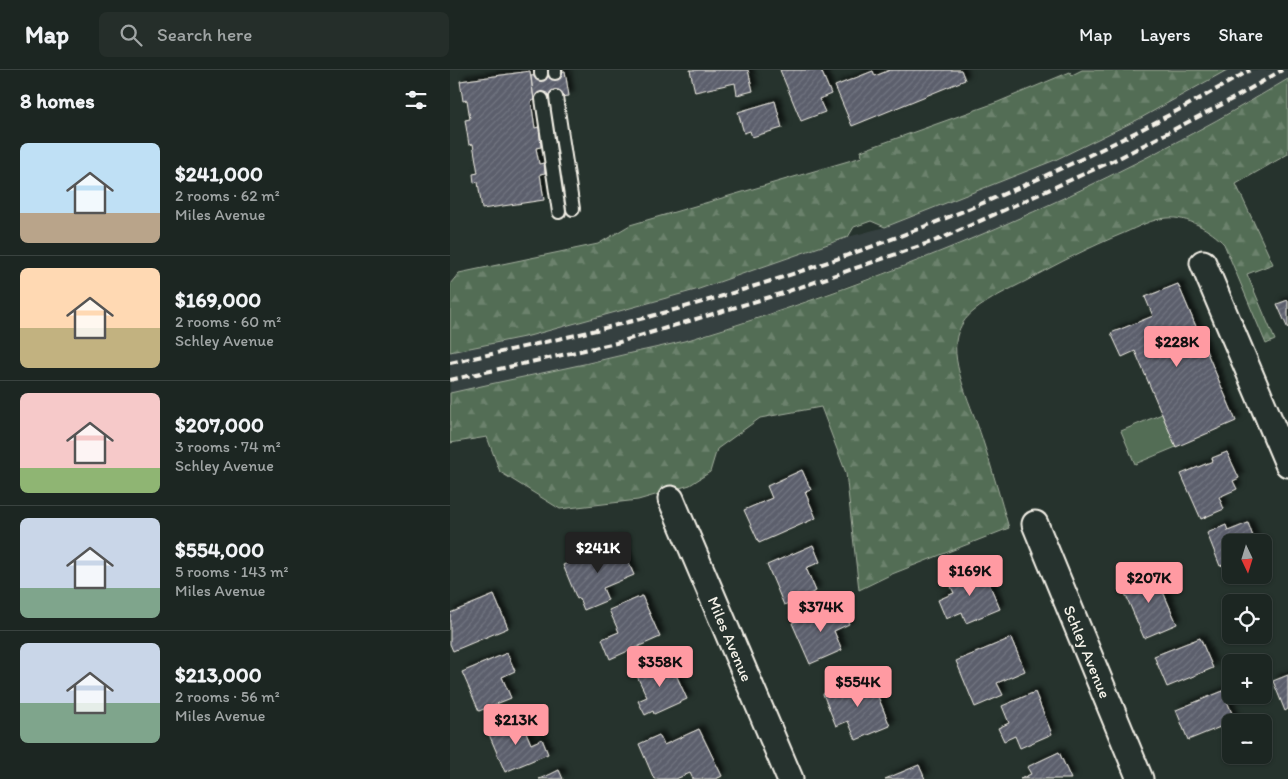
<!DOCTYPE html>
<html lang="en">
<head>
<meta charset="utf-8">
<style>
	body { margin:0; font-family:Itim,sans-serif; background:#252e2a; color:#f1f3f6; height:100vh; display:flex; flex-direction:column; font-size:19px; white-space:nowrap }
	* { box-sizing:border-box; margin:0 }
	p { font-size:16px; color:#a0a5a5 }
	.icon { flex:none; width:28px; height:28px; fill:none; stroke:currentColor; stroke-width:2; stroke-linecap:round; stroke-linejoin:round }
	.map { position:relative; flex:1; overflow:hidden }
	.details { display:flex; flex-direction:column; background:#1c2622; width:450px }
	.details>* { flex:none }
	.needle { width:32px; rotate:176deg }
	.buttons { position:absolute; left:772px; top:464px; display:grid; gap:10px }
	.buttons a { display:grid; place-items:center; width:50px; height:50px; border-radius:8px; background:#1c2622; box-shadow:0 1px 4px #0004,0 0 0 1px #3a4340; font-size:25px }
	.price { position:absolute; translate:-50% -42px; padding:0 11px; border-radius:5px; background:#ff9aa2; color:#111; font-size:16px; line-height:32px; filter:drop-shadow(0 1px 2px #0008) }
	.price::after { content:''; position:absolute; left:50%; top:30px; width:15px; height:11px; margin-left:-8px; background:inherit; clip-path:polygon(0 0,100% 0,50% 100%) }
	.price.on { background:#222; color:#fff }
	ul { padding:0; list-style:none }
	li { display:flex; align-items:center; gap:15px; height:125px; padding:0 20px }
	li+li { border-top:1px solid #3a4340 }
	li span { display:grid; place-items:center; flex:none; width:140px; height:100px; border-radius:8px; color:#555 }
	li>.icon { margin-inline-start:auto }
	span .icon { width:60px; height:60px; fill:#fffc; stroke-width:1 }
	li b { font-size:21px }
	h2 { display:flex; justify-content:space-between; align-items:center; height:60px; padding:0 20px; font-size:21px }
	header { display:flex; align-items:center; gap:30px; box-sizing:border-box; height:70px; padding:0 25px; background:#1c2622; border-bottom:1px solid #3a4340 }
	header strong { font-size:24px }
	nav { display:flex; gap:28px; margin-inline-start:auto; font-size:18px }
	.search { width:350px; height:45px; background:#252e2a; display:flex; align-items:center; gap:12px; box-sizing:border-box; padding:0 18px; border-radius:8px; color:#a0a5a5; font-size:19px }
	main { display:flex; flex:1; min-height:0 }
	.map>svg:first-child { display:block }
	.built { fill:#364040 }
	.forest { fill:url(#forest-firs); stroke:#a3af9e }
	.park { fill:#526d54; stroke:#a3af9e }
	.building { fill:url(#building-hatch); stroke:#f4f1e8; filter:url(#shadow) }
	.lines { fill:none; stroke-linecap:round; stroke-linejoin:round }
	.service-casing { stroke:#f4f1e8; stroke-width:16 }
	.minor-casing { stroke:#f4f1e8; stroke-width:29 }
	.service { stroke:#26332d; stroke-width:12 }
	.minor { stroke:#26332d; stroke-width:25 }
	.rail { stroke:#f4f1e8; stroke-width:4; stroke-dasharray:8 4; stroke-linecap:butt }
	.labels { text-anchor:middle; stroke-width:5; stroke-linejoin:round; paint-order:stroke }
	.street-label { font-size:16px; fill:#f4f1e8; stroke:#26332d }
</style>
</head>
<body>
<header>
<strong>Map</strong>
<div class="search"><svg class="icon" aria-label="search" viewBox="0 0 24 24"><circle cx="10" cy="10" r="6"/><path d="M15 15l6 6"/></svg>Search here</div>
<nav><a>Map</a><a>Layers</a><a>Share</a></nav>
</header>
<main>
<section class="details">
<h2>8 homes<svg class="icon" aria-label="filters" viewBox="0 0 24 24"><path d="M4 7h16M4 17h16"/><circle cx="9" cy="7" r="2"/><circle cx="15" cy="17" r="2"/></svg></h2>
<ul>
<li><span style="background:linear-gradient(#bfe0f5 70%,#b9a48a 0)"><svg class="icon" aria-label="home" viewBox="0 0 24 24"><path d="M3 11l9-7 9 7M6 9v11h12V9"/></svg></span><div><b>$241,000</b><p>2 rooms · 62 m²</p><p>Miles Avenue</p></div></li>
<li><span style="background:linear-gradient(#ffd9b3 60%,#c2b280 0)"><svg class="icon" aria-label="home" viewBox="0 0 24 24"><path d="M3 11l9-7 9 7M6 9v11h12V9"/></svg></span><div><b>$169,000</b><p>2 rooms · 60 m²</p><p>Schley Avenue</p></div></li>
<li><span style="background:linear-gradient(#f6c9c9 75%,#8fb573 0)"><svg class="icon" aria-label="home" viewBox="0 0 24 24"><path d="M3 11l9-7 9 7M6 9v11h12V9"/></svg></span><div><b>$207,000</b><p>3 rooms · 74 m²</p><p>Schley Avenue</p></div></li>
<li><span style="background:linear-gradient(#c9d6e8 70%,#7fa58c 0)"><svg class="icon" aria-label="home" viewBox="0 0 24 24"><path d="M3 11l9-7 9 7M6 9v11h12V9"/></svg></span><div><b>$554,000</b><p>5 rooms · 143 m²</p><p>Miles Avenue</p></div></li>
<li><span style="background:linear-gradient(#c9d6e8 60%,#7fa58c 0)"><svg class="icon" aria-label="home" viewBox="0 0 24 24"><path d="M3 11l9-7 9 7M6 9v11h12V9"/></svg></span><div><b>$213,000</b><p>2 rooms · 56 m²</p><p>Miles Avenue</p></div></li>
</ul>
</section>
<div class="map">
<svg width="838" height="709" viewBox="0 0 838 709">
	<defs>
		<pattern id="forest-firs" width="22" height="20" patternUnits="userSpaceOnUse" patternTransform="scale(1.25)"><rect width="22" height="20" fill="#526d54"/><path d="M5 1l3.5 6h-7zM16 11l3.5 6h-7z" fill="#6c826d"/></pattern>
		<pattern id="building-hatch" width="6" height="6" patternUnits="userSpaceOnUse" patternTransform="scale(1.25)"><rect width="6" height="6" fill="#5b5e6c"/><path d="M-1 1l2-2M0 6l6-6M5 7l2-2" fill="none" stroke="#737681"/></pattern>
		<filter id="shadow"><feDropShadow dx="4.5" dy="-4.5" stdDeviation="2.5" flood-color="#0009"/></filter>
	</defs>
	<rect width="100%" height="100%" fill="#26332d"/>
	<filter id="ink" filterUnits="userSpaceOnUse"><feTurbulence type="fractalNoise" baseFrequency=".02" numOctaves="2"/><feDisplacementMap in="SourceGraphic" scale="10" xChannelSelector="R" yChannelSelector="G"/><feConvolveMatrix kernelMatrix="1 2 1 2 8 2 1 2 1" color-interpolation-filters="sRGB"/></filter>
	<g filter="url(#ink)">
		<path class="built" d="M 777,0 L 838,0 L 838,9 L 740,65 L 653,110 L 576,147 L 486,184 L 325,242 L 236,270 L 130,296 L 0,323 L 0,282 L 79,266 L 249,219 L 398,167 L 435,157 L 605,90 L 689,49 Z"/>
		<g class="forest">
			<path d="M 632,0 L 777,0 L 689,49 L 605,90 L 435,157 L 421,151 L 404,157 L 398,167 L 249,219 L 79,266 L 0,282 L 0,214 L 9,203 L 148,174 L 180,155 L 412,87 L 411,81 L 548,32 L 620,2 L 622,5 Z"/>
			<path d="M 838,9 L 838,84 L 786,114 L 823,194 L 797,204 L 825,270 L 816,274 L 774,174 C 761,160 737,146 717,148 C 702,149 688,157 674,163 C 640,177 608,193 576,211 C 558,220 539,229 524,241 C 515,248 510,256 507,266 C 500,295 523,339 532,368 C 542,398 550,428 559,458 L 442,504 L 409,520 L 396,403 L 371,337 L 310,348 L 267,379 L 260,402 L 240,415 L 188,430 L 110,439 L 50,402 L 37,367 L 0,373 L 0,323 C 60,309 121,298 181,283 C 200,279 219,275 238,270 C 448,207 650,122 838,9 Z"/>
		</g>
		<path class="park" d="M 712,344 L 726,377 L 685,394 L 671,361 Z"/>
		<g class="building">
			<path d="M 240,0 L 298,0 L 303,21 L 287,25 L 285,13 L 245,22 Z"/>
			<path d="M 330,0 L 371,0 L 381,24 L 369,29 L 375,42 L 351,51 Z"/>
			<path d="M 440,0 L 511,0 L 515,10 L 402,56 L 385,16 L 423,1 L 425,6 Z"/>
			<path d="M 80,1 L 84,30 L 81,31 L 85,58 L 89,57 L 91,77 L 86,78 L 89,94 L 94,93 L 95,103 L 90,104 L 94,130 L 32,139 L 28,112 L 24,113 L 23,104 L 28,103 L 23,74 L 19,75 L 15,50 L 20,49 L 17,30 L 13,31 L 10,11 Z"/>
			<path d="M 115,1 L 119,26 L 84,30 L 81,6 Z"/>
			<path d="M 325,31 L 332,58 L 302,67 L 300,61 L 294,63 L 288,42 Z"/>
			<path d="M 728,214 L 786,351 L 726,377 L 685,281 L 672,287 L 661,263 L 703,246 L 695,227 Z"/>
			<path d="M 838,230 L 838,259 L 827,234 Z"/>
			<path d="M 777,382 L 789,408 L 783,411 L 787,419 L 769,427 L 774,439 L 751,449 L 731,404 L 763,391 L 762,388 Z"/>
			<path d="M 352,400 L 361,420 L 355,422 L 366,448 L 309,473 L 294,440 L 322,428 L 317,416 Z"/>
			<path d="M 798,453 L 805,472 L 781,472 L 781,492 L 770,496 L 757,463 L 776,455 L 778,461 Z"/>
			<path d="M 169,471 L 184,505 L 153,518 L 158,530 L 134,540 L 129,528 L 127,529 L 113,495 Z"/>
			<path d="M 363,475 L 370,492 L 356,498 L 366,521 L 334,535 L 317,495 Z"/>
			<path d="M 532,497 L 550,539 L 516,553 L 512,542 L 496,549 L 488,530 L 504,523 L 499,512 Z"/>
			<path d="M 704,501 L 727,554 L 694,568 L 671,514 Z"/>
			<path d="M 44,525 L 58,558 L 3,581 L 0,574 L 0,543 Z"/>
			<path d="M 192,526 L 210,567 L 160,589 L 152,569 L 169,562 L 159,540 Z"/>
			<path d="M 391,536 L 399,554 L 384,561 L 392,580 L 360,594 L 342,553 L 374,540 L 375,542 Z"/>
			<path d="M 561,568 L 575,601 L 547,613 L 553,625 L 525,637 L 506,591 Z"/>
			<path d="M 750,568 L 763,598 L 717,617 L 704,586 Z"/>
			<path d="M 57,583 L 65,601 L 52,607 L 61,628 L 29,641 L 12,602 Z"/>
			<path d="M 219,589 L 237,629 L 204,644 L 203,641 L 195,645 L 188,631 L 197,627 L 186,604 Z"/>
			<path d="M 838,605 L 838,639 L 835,641 L 823,611 Z"/>
			<path d="M 420,607 L 440,656 L 406,670 L 398,651 L 386,656 L 373,624 L 388,618 L 388,620 Z"/>
			<path d="M 773,621 L 785,651 L 738,670 L 726,640 Z"/>
			<path d="M 585,622 L 602,664 L 570,678 L 565,666 L 554,671 L 548,658 L 559,653 L 552,636 Z"/>
			<path d="M 70,648 L 81,674 L 92,669 L 98,684 L 55,702 L 38,662 Z"/>
			<path d="M 249,659 L 272,706 L 266,709 L 243,709 L 240,703 L 226,709 L 204,709 L 189,674 L 209,665 L 214,675 Z"/>
			<path d="M 609,682 L 621,709 L 570,709 L 581,704 L 577,697 Z"/>
			<path d="M 469,695 L 475,709 L 435,709 Z"/>
			<path d="M 109,700 L 113,709 L 89,709 L 101,704 Z"/>
		</g>
		<g class="lines">
			<defs>
				<g id="service">
					<path d="M 105,3 L 105,0"/>
					<path d="M 91,4 L 91,0"/>
					<path d="M 106,27 L 123,139"/>
					<path d="M 92,29 L 109,142"/>
				</g>
				<g id="minor">
					<path d="M 753,193 L 838,394"/>
					<path id="s1" d="M 221,429 L 340,709"/>
					<path id="s2" d="M 585,454 L 690,709"/>
				</g>
			</defs>
			<use href="#service" class="service-casing"/>
			<use href="#minor" class="minor-casing"/>
			<use href="#service" class="service"/>
			<use href="#minor" class="minor"/>
			<g class="rail">
				<path d="M 0,293 C 98,272 196,250 292,220 C 468,166 641,93 800,0"/>
				<path d="M 0,310 L 166,273 L 333,223 L 490,169 L 669,88 L 786,27 L 832,0"/>
			</g>
		</g>
	</g>
	<g class="labels">
		<g class="street-label">
			<text dy="6" stroke="none"><textPath href="#s1" startOffset="152">Miles Avenue</textPath></text>
			<text dy="6" stroke="none"><textPath href="#s2" startOffset="138">Schley Avenue</textPath></text>
		</g>
	</g>
</svg>
<div class="buttons">
<a><svg class="needle" viewBox="-14 -14 28 28"><path d="M0-13l5 13h-10z" fill="#e53935"/><path d="M0 13l5-13h-10z" fill="#a0a5a5"/></svg></a>
<a><svg class="icon" aria-label="locate" viewBox="0 0 24 24"><circle cx="12" cy="12" r="6"/><path d="M12 2v4M12 18v4M2 12h4M18 12h4"/></svg></a>
<a>+</a>
<a>−</a>
</div>
<b class="price" style="left:727px;top:298px">$228K</b>
<b class="price on" style="left:148px;top:504px">$241K</b>
<b class="price" style="left:520px;top:527px">$169K</b>
<b class="price" style="left:699px;top:534px">$207K</b>
<b class="price" style="left:371px;top:563px">$374K</b>
<b class="price" style="left:210px;top:618px">$358K</b>
<b class="price" style="left:408px;top:638px">$554K</b>
<b class="price" style="left:66px;top:676px">$213K</b>
</div>
</main>
</body>
</html>
